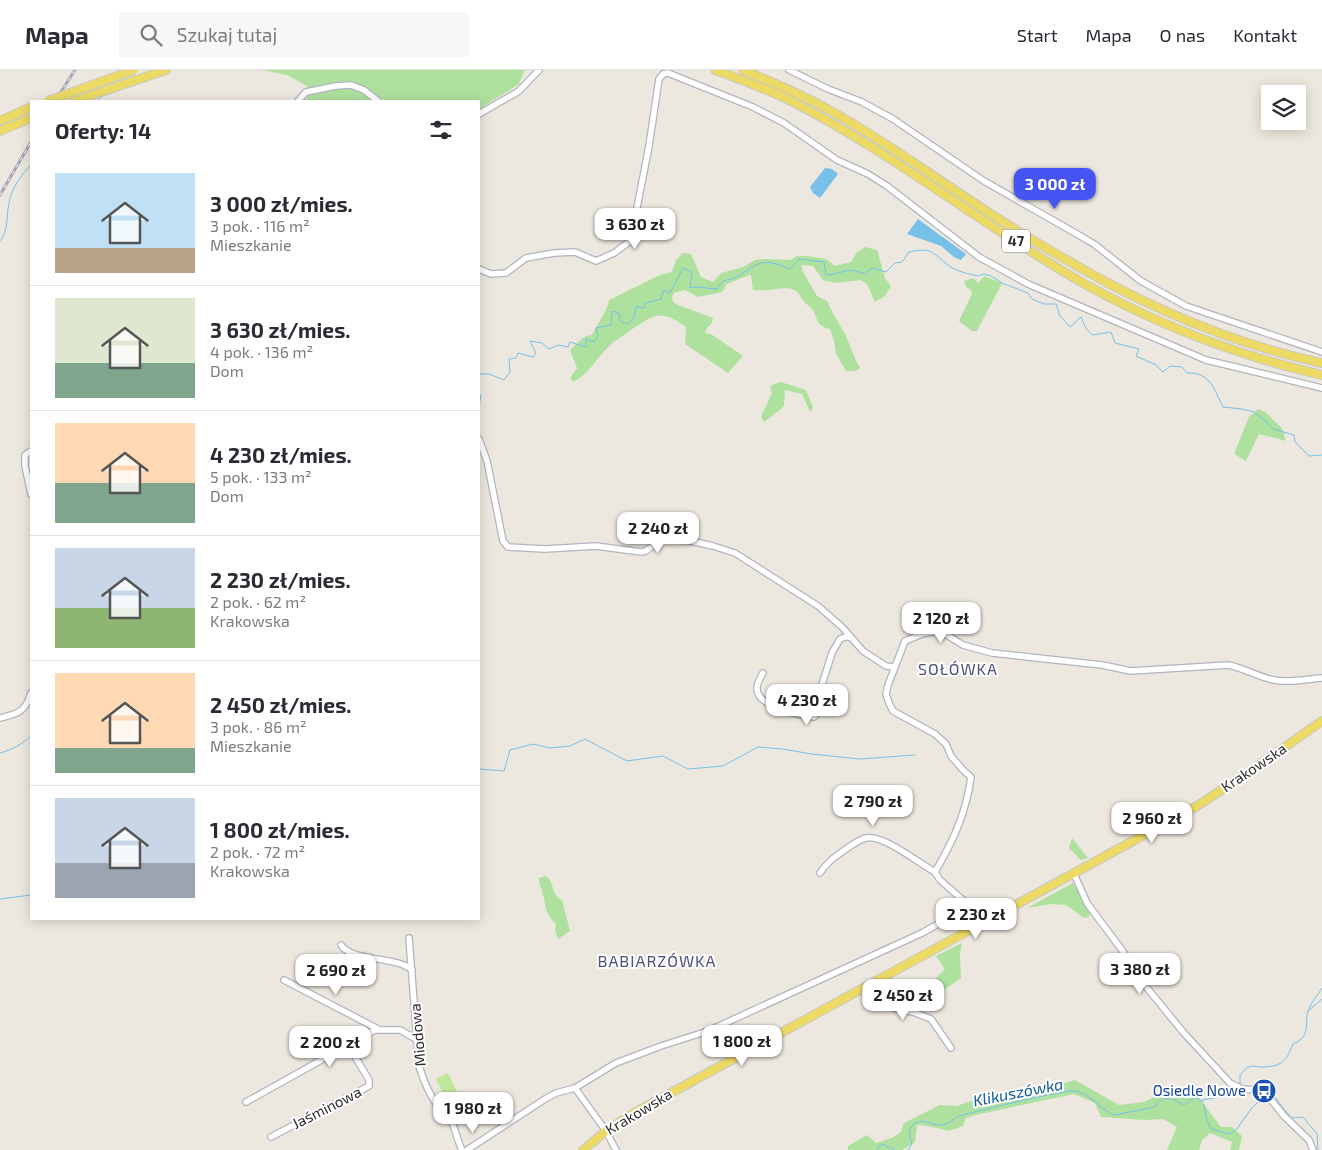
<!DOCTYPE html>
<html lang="pl">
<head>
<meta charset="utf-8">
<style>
	body { margin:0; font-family:"Exo 2",sans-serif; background:#f7f7f7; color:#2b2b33; height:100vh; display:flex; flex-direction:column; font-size:19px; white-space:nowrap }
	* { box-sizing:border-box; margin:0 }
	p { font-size:16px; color:#7c7c81 }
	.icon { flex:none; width:28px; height:28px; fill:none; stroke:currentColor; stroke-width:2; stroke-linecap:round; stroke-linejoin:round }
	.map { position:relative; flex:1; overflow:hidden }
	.details { position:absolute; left:30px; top:30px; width:450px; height:820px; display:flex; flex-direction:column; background:#fff; border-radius:0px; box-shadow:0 2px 12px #0003 }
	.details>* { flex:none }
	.fabs { position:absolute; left:1261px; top:15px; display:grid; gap:10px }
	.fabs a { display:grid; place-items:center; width:45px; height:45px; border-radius:0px; background:#fff; box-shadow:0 2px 12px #0003; font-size:25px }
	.price { position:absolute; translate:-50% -42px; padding:0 11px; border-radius:10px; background:#fff; color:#222; font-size:16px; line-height:32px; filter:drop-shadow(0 1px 2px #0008) }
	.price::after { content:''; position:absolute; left:50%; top:30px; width:15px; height:11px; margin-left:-8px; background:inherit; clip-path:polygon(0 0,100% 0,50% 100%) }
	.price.current { background:#4654f3; color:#fff }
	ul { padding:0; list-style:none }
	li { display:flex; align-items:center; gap:15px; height:125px; padding:0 25px }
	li+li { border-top:1px solid #e1e1e2 }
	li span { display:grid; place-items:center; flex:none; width:140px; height:100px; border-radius:0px; color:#555 }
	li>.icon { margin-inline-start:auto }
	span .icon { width:60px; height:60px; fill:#fffc; stroke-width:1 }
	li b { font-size:21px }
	h2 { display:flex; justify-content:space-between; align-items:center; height:60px; padding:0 25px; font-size:21px }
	header { display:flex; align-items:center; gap:30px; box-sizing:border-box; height:70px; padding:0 25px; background:#fff; border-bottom:1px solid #e1e1e2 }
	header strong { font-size:24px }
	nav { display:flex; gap:28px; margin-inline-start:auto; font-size:18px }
	.search { width:350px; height:45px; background:#f7f7f7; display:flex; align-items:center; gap:12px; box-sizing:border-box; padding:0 18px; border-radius:0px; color:#7c7c81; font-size:19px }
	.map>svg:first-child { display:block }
	.green { fill:#aee19e }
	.pitch { fill:#bfe89a }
	.water { fill:#77c0ea }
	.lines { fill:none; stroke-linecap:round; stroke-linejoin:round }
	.stream { stroke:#77c0ea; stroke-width:1 }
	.minor-casing { stroke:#b2b4bf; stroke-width:8 }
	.major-casing { stroke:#c8c8c8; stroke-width:10 }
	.minor { stroke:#fff; stroke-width:5.5 }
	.major { stroke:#ecda65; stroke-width:8 }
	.rail-casing { stroke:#a2a3b5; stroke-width:3 }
	.rail { stroke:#fff; stroke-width:1; stroke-dasharray:4; stroke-linecap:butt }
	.major-bridge-casing { stroke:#c8c8c8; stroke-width:10; stroke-linecap:butt }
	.major-bridge { stroke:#ecda65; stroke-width:8 }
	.labels { text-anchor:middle; stroke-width:4; stroke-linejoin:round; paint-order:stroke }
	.shield { fill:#fff; stroke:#6b6b6b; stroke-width:1 }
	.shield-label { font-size:14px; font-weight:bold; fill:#2c2c2c }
	.street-label { font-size:15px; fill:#2c2c2c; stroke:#fff }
	.transit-label { font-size:15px; fill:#164399; stroke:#fff; text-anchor:end }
	.neighbourhood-label { font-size:16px; letter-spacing:1px; fill:#4e517c; stroke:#fff }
	.water-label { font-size:16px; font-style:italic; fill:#135d99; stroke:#fff }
</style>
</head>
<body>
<header>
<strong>Mapa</strong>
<div class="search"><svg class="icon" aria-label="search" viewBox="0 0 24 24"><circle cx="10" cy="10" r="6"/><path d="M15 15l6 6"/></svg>Szukaj tutaj</div>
<nav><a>Start</a><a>Mapa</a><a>O nas</a><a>Kontakt</a></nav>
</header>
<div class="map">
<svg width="1322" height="1080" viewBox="0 0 1322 1080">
	<rect width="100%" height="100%" fill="#ede8df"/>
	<g class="green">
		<path d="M 262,0 L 525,0 L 519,14 L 479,39 L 479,31 L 385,31 L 379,27 L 377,31 L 305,31 L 308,27 L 307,16 L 287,5 Z"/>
		<path d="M 865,177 L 877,180 L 885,208 L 891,216 L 885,226 L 875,232 L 867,214 L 861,210 L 835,213 L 823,210 L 813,196 L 801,195 L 803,202 L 817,226 L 827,231 C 831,241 837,249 842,259 C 850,271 852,285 860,298 L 855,301 L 846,301 L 836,284 L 834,271 L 830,259 C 815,255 819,251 813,240 C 810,236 805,234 802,229 C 799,224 798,221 792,219 C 783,216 765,222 753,220 L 751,205 C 746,205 734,212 727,214 L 722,222 L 698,227 L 685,220 L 674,223 L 672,227 L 673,232 L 678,235 L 713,248 L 712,253 L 707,258 L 705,263 L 711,264 L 743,286 L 728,303 L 685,274 L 686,257 C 660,239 655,244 631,260 C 624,266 615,270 609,276 C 595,290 590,303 573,312 L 570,308 L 577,298 L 570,280 L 584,267 L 592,265 C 598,252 606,244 609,230 L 660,205 L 672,202 L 676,190 L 683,183 L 691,184 L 701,207 L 713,212 L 721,203 L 743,197 L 755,190 L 764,189 L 790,190 L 797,186 L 807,186 L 826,189 L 835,196 L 851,192 L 857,182 Z"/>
		<path d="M 984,206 L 1002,213 L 977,261 L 972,261 L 959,251 L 972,224 L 971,220 L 966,217 L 964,211 L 973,208 L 978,213 Z"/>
		<path d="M 781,312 L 806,320 L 813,338 L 810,342 L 802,324 L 785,320 L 784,335 L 781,339 L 764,352 L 761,347 L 772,323 L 770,317 L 774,314 Z"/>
		<path d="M 1258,339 L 1265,342 L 1282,358 L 1286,371 L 1259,364 L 1246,391 L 1234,384 L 1249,347 Z"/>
		<path d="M 1072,768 L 1088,788 L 1081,790 L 1069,778 Z"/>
		<path d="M 546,806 C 556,814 550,825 562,830 L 570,861 L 558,869 L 555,860 L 556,854 C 544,843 546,835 542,820 C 540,816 539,813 539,808 Z"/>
		<path d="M 1073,813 L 1090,842 L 1089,847 L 1084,848 L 1066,835 L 1050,834 L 1027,838 Z"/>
		<path d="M 962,873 L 960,883 L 961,908 L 937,925 L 934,910 L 945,899 L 936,886 Z"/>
		<path d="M 1075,1010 L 1119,1035 L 1144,1032 L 1162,1023 L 1193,1020 L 1221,1057 L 1232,1057 L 1242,1066 L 1239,1080 L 1230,1080 L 1232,1072 L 1210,1063 L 1202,1070 L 1199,1080 L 1167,1080 L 1177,1057 L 1163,1049 L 1145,1050 L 1101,1047 L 1095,1033 L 1074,1024 L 975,1045 L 966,1048 L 963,1056 L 949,1061 L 928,1056 L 917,1055 L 915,1072 L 902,1080 L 848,1080 L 848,1076 L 867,1065 L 876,1073 L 892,1068 L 901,1062 L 904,1053 L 940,1035 L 957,1036 L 976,1029 L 1000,1027 L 1052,1017 Z"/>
	</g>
	<path class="pitch" d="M 448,1003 L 459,1026 L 447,1032 L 436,1009 Z"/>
	<g class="water">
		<path d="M 825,98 L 832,99 L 838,104 L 820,128 L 813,123 L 810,117 Z"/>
		<path d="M 918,149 L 966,184 L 961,190 L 954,187 L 941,176 L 907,164 Z"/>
	</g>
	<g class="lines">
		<g class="stream">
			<path d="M 96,31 L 100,29 L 102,25"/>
			<path d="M 0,171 C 9,160 6,146 9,133 C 11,119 22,104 31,95"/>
			<path d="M 479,304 L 489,304 L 504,310 L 510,302 L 509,289 L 516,288 L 518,283 L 533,287 L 536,283 L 530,271 L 542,273 L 549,279 L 558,275 L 568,277 L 570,272 L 586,277 L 586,269 L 594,272 L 598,266 L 596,258 L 611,255 L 612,241 L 619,243 L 620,251 L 627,254 L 634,248 L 636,237 L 644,238 L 646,233 L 661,229 L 664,220 L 670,223 L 683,198 L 692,202 L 690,218 L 696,217 L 717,219 L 723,211 C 755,205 751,181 790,199 L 799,189 L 824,192 L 826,205 C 845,204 844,196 865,204 L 872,198 L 886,202 L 895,193 L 902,192 L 909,182 C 933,177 931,182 948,195 C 955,201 969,204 978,206 L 984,204 L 991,206 L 1002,213 L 1028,223 L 1032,229 L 1044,234 L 1056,234 L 1060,246 L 1070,257 L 1081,247 L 1086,258 L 1092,265 L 1111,262 L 1115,273 L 1139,279 L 1136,286 L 1156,295 L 1163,302 L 1170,296 L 1182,297 L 1187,303 C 1211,302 1214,320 1223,337 L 1242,339 L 1254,342 L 1267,352 L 1273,359 L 1294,365 L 1295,372 L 1309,386 L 1322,385"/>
			<path d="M 479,324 L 481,326 L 479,335"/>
			<path d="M 0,683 C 12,680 22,674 31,666"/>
			<path d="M 479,699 L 504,701 L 510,680 L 533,674 L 550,678 L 570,676 L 585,669 L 627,691 L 663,686 L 688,699 L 723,696 L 758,677 L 782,679 L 812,684 L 860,689 L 915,685"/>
			<path d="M 0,829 L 31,825"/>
			<path d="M 1307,942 L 1322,929"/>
			<path d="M 1240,1016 L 1240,1005 C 1243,1002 1245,998 1249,997 C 1253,995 1257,997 1261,997 C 1281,997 1286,992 1293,974 C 1313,966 1303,951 1309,939 C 1312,931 1318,925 1322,918"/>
			<path d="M 1267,1022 L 1274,1026 L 1291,1048 L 1303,1047 L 1317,1064 L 1318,1080"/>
			<path d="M 1202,1030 L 1237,1024 L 1240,1020"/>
			<path d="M 1204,1034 L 1206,1046 L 1210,1058 L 1218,1061 L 1230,1064 L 1236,1060 L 1251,1039 L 1263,1027"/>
			<path d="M 877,1080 L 878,1077 L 883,1074 L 894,1080"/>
			<path d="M 908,1080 L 912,1074 C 910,1066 907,1061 913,1055 C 922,1047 931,1055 940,1055 C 949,1055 954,1047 962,1045 C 992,1038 1022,1030 1052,1024 C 1061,1023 1070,1019 1079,1022 C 1093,1027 1101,1040 1114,1045 L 1155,1037 C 1165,1022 1173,1030 1184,1035 L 1195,1027 L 1203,1032"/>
		</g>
		<defs>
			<g id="minor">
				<path d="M 789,0 L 828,19 L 862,32 L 893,49 L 984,111 L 1077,164 L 1094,174 L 1141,211 L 1186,236 L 1322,282"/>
				<path d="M 298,31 L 306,22 L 336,16 L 351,15 L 364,20 L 378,31"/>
				<path d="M 479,44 L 519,21 L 539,0"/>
				<path d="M 479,199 L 491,204 L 506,203 L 526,188 L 554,183 L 575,182 L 596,191 L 614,183 L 629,172 L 634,153 L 649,76 L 659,9 L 663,4 L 668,3 L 753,37 L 784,53 L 837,90 L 868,104 L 887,116 L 979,187 L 1028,214 L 1206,290 L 1322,318"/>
				<path d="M 479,369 L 487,391 L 503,471 L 508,477 L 545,479 L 596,476 L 641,482 L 646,481 L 661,469 L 673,467 L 713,476 L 735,483 L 818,536 L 842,557 L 863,581 L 886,596 L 894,597"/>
				<path d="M 31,381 L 25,385 L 25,396 L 31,424"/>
				<path d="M 763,603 C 760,608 757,613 757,618 C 756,637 800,645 814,647 L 816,645 L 818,627 L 832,583 L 840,569 L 845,567 L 850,567"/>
				<path d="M 0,648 C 18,644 26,641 31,623"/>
				<path d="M 820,803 C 827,792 835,787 846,779 C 852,775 858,770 866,768 C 883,764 920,794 935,802"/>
				<path d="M 1074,804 L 1087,833 L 1098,848 L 1122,880 L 1143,913 L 1183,962 L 1230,1013 L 1242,1019 L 1257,1020 L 1267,1025 L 1284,1046 L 1309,1070 L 1313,1080"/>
				<path d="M 985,852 L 980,845 L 940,810 L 935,802 C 953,771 966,744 971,707 L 964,701 L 951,686 L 946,674 L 935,664 L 893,641 L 889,633 L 886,624 L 888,615 L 905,571 L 922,564 L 933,562 L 942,562 L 963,575 L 992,583 L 1102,595 L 1131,601 L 1228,595 C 1244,598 1258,607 1274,610 C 1289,613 1306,609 1322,608"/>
				<path d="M 409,868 L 419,996 C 423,1009 429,1025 438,1036 C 440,1039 445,1040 447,1043 C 455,1054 456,1068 462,1080"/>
				<path d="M 341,875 C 352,892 396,886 412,900"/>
				<path d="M 284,910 L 378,959"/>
				<path d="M 867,916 L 881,932 L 893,938 L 913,942 L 931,949 L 951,978"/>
				<path d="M 575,1018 L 606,1061 L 616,1080"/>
				<path d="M 246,1032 L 375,960 L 400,960 L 416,969"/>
				<path d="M 271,1067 L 369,1016 L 369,1010 L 348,975"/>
				<path d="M 467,1080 L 545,1029 L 556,1023 L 575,1018 L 616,993 L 661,976 L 708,961 L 922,863 L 970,836"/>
			</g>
			<g id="major">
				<path d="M 715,0 C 740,9 765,18 789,30 C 892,82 983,156 1083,213 C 1158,255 1239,286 1322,305"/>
				<path d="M 743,0 C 772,12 801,24 829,40 C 875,65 918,96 962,125 C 993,146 1025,166 1058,185 C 1140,234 1228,273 1322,293"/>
				<path d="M 74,31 L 166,0"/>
				<path d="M 0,51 L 31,37"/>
				<path d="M 0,61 L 31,48"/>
				<path d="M 583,1080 L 606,1061 L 636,1042 L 1197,736 L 1249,702 L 1322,651"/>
			</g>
		</defs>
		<use href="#minor" class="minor-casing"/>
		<use href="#major" class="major-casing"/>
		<use href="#minor" class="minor"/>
		<use href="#major" class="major"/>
		<defs>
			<g id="rail">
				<path d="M 55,31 L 75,0"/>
				<path d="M 0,125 L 31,72"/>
			</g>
		</defs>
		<use href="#rail" class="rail-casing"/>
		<use href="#rail" class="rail"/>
		<defs>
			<path id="major-bridge" d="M 48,31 L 134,0"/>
		</defs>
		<use href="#major-bridge" class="major-bridge-casing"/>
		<use href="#major-bridge" class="major-bridge"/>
	</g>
	<defs>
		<symbol id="bus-disc" viewBox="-11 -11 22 22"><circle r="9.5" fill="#1a4fb4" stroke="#fff"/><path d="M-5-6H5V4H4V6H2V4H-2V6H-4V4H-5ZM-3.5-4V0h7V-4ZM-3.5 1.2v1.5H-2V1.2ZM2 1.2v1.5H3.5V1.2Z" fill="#fff"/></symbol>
	</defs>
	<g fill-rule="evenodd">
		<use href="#bus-disc" x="1250" y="1007" width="28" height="28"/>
	</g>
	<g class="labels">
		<rect class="shield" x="1002" y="159.5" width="28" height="23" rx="4"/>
		<g class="shield-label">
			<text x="1016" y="176">47</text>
		</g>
		<g class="street-label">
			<text transform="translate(1254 698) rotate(-34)" y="5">Krakowska</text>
			<text transform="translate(418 965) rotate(-95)" y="5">Miodowa</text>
			<text transform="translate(327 1038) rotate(-27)" y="5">Jaśminowa</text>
			<text transform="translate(639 1042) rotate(-31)" y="5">Krakowska</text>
		</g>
		<g class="transit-label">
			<text x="1246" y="1026">Osiedle Nowe</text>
		</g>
		<g class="neighbourhood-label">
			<text x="958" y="605">SOŁÓWKA</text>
			<text x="657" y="897">BABIARZÓWKA</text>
		</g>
		<g class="water-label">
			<text transform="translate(1018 1022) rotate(-11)" y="6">Klikuszówka</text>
		</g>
	</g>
</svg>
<div class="fabs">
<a><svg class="icon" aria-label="layers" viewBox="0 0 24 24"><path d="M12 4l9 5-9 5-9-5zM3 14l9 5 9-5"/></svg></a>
</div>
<b class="price current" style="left:1055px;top:140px">3 000 zł</b>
<b class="price" style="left:635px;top:180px">3 630 zł</b>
<b class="price" style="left:658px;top:484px">2 240 zł</b>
<b class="price" style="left:941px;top:574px">2 120 zł</b>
<b class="price" style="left:807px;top:656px">4 230 zł</b>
<b class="price" style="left:873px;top:757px">2 790 zł</b>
<b class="price" style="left:1152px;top:774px">2 960 zł</b>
<b class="price" style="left:976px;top:870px">2 230 zł</b>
<b class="price" style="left:1140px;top:925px">3 380 zł</b>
<b class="price" style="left:336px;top:926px">2 690 zł</b>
<b class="price" style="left:903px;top:951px">2 450 zł</b>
<b class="price" style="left:742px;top:997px">1 800 zł</b>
<b class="price" style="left:330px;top:998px">2 200 zł</b>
<b class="price" style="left:473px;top:1064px">1 980 zł</b>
<section class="details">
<h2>Oferty: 14<svg class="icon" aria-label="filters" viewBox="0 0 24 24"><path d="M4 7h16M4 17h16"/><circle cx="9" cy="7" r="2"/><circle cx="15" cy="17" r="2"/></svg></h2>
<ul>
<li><span style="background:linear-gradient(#bfe0f5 75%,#b9a48a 0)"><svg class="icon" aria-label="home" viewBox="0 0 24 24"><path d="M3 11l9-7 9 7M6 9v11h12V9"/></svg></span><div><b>3 000 zł/mies.</b><p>3 pok. · 116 m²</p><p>Mieszkanie</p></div></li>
<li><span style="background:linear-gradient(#dfe7d0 65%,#7fa58c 0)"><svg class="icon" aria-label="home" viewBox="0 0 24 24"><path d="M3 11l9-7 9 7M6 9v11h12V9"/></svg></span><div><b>3 630 zł/mies.</b><p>4 pok. · 136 m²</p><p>Dom</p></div></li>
<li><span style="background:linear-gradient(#ffd9b3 60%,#7fa58c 0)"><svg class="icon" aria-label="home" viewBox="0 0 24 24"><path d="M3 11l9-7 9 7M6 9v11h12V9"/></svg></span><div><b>4 230 zł/mies.</b><p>5 pok. · 133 m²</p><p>Dom</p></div></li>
<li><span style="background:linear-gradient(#c9d6e8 60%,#8fb573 0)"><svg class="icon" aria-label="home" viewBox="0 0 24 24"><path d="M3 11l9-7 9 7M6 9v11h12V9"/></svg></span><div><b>2 230 zł/mies.</b><p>2 pok. · 62 m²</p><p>Krakowska</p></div></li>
<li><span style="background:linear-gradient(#ffd9b3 75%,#7fa58c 0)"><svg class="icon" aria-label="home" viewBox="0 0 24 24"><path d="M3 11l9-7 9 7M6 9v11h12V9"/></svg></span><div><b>2 450 zł/mies.</b><p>3 pok. · 86 m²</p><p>Mieszkanie</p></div></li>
<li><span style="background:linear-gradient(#c9d6e8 65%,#9aa5b1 0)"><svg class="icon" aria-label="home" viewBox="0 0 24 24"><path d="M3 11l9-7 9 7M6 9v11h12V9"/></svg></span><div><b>1 800 zł/mies.</b><p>2 pok. · 72 m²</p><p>Krakowska</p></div></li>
</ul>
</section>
</div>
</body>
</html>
